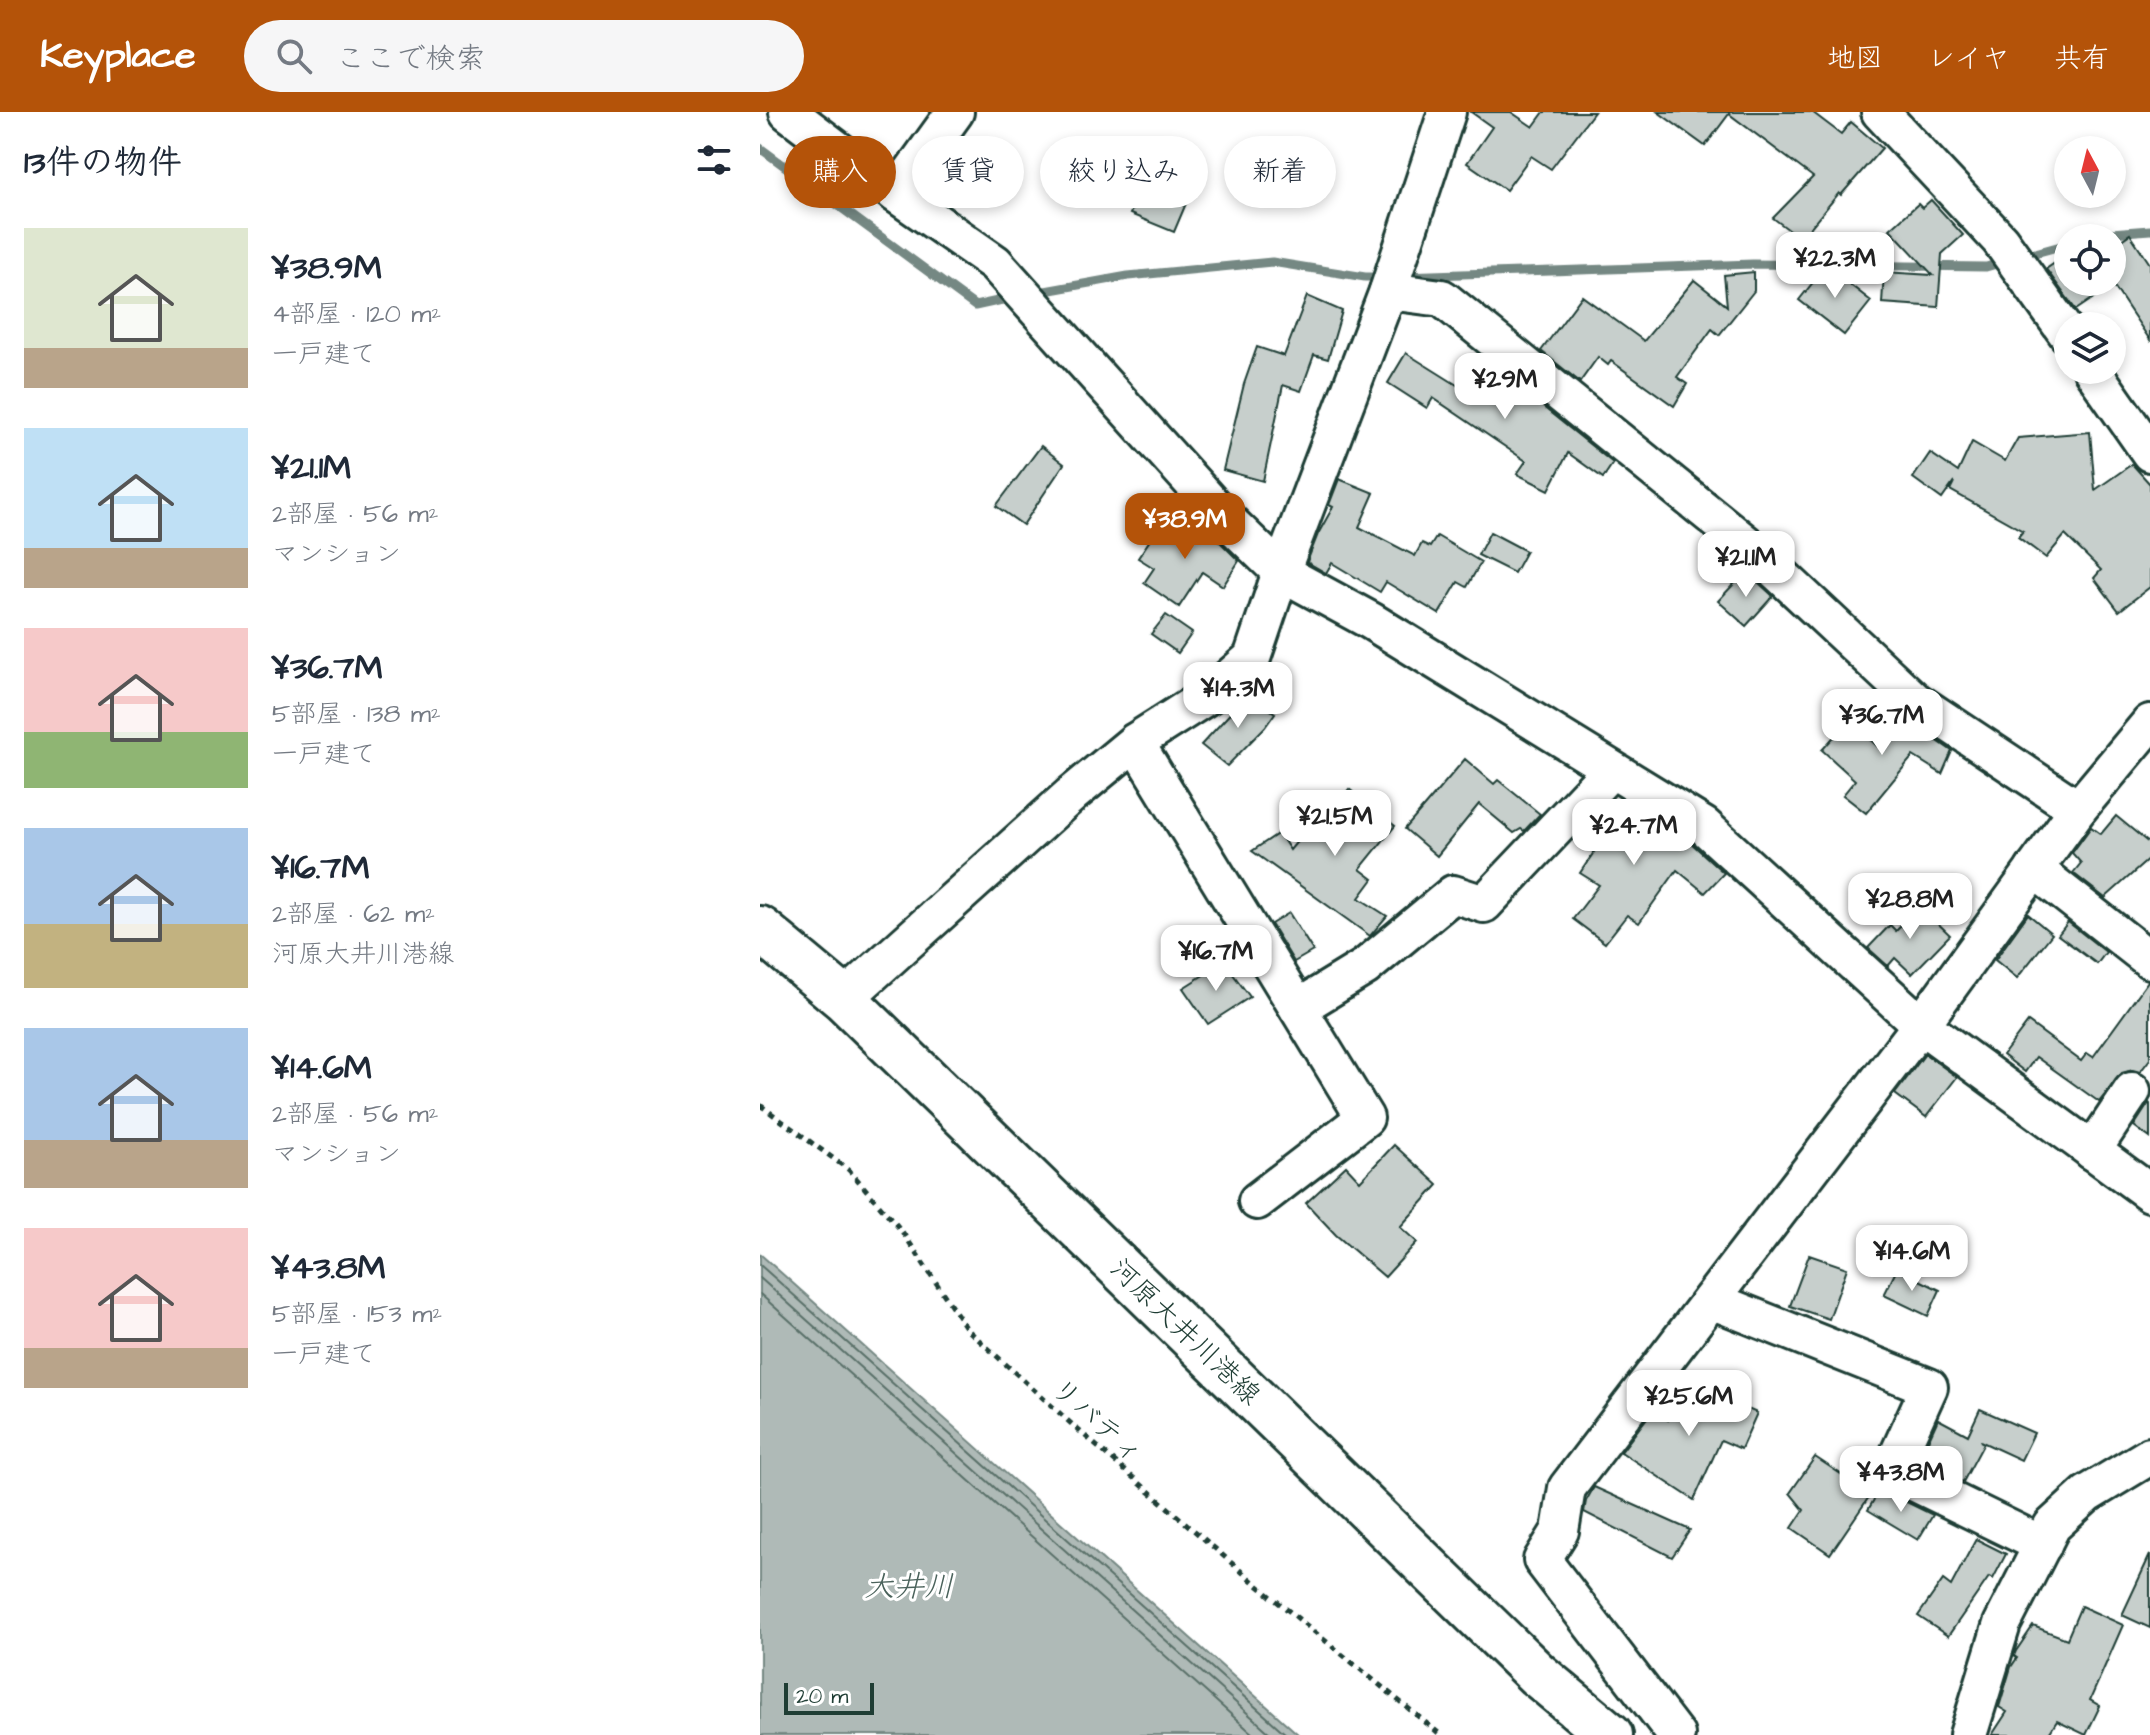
<!DOCTYPE html>
<html lang="ja">
<head>
<meta charset="utf-8">
<style>
	body { margin:0; font-family:"Architects Daughter","Klee One",sans-serif; background:#f6f6f7; color:#1f2937; height:100vh; display:flex; flex-direction:column; font-size:30px; white-space:nowrap }
	* { box-sizing:border-box; margin:0 }
	p { font-size:26px; color:#747a83 }
	.icon { flex:none; width:44px; height:44px; fill:none; stroke:currentColor; stroke-width:2; stroke-linecap:round; stroke-linejoin:round }
	.map { position:relative; flex:1; overflow:hidden }
	.sheet { display:flex; flex-direction:column; background:#fff; width:760px }
	.sheet>* { flex:none }
	.top-card { position:absolute; left:24px; top:24px; width:760px; height:72px; display:flex; gap:16px }
	.needle { width:52px; rotate:353deg }
	.fabs { position:absolute; left:1294px; top:24px; display:grid; gap:16px }
	.fabs a { display:grid; place-items:center; width:72px; height:72px; border-radius:50%; background:#fff; box-shadow:0 4px 12px #0003; font-size:40px }
	.scale { position:absolute; left:24px; bottom:20px; width:90px; box-sizing:border-box; padding-left:8px; border:4px solid #1f3d34; border-top:0; font-size:22px; line-height:28px; white-space:nowrap; color:#1f3d34; -webkit-text-stroke:6px #fff; paint-order:stroke }
	.price { position:absolute; translate:-50% -68px; padding:0 18px; border-radius:16px; background:#fff; color:#222; font-size:26px; line-height:52px; filter:drop-shadow(0 2px 4px #0008) }
	.price::after { content:''; position:absolute; left:50%; top:48px; width:24px; height:18px; margin-left:-12px; background:inherit; clip-path:polygon(0 0,100% 0,50% 100%) }
	.price.current { background:#b45309; color:#fff }
	ul { padding:0; list-style:none }
	li { display:flex; align-items:center; gap:24px; height:200px; padding:0 24px }
	li span { display:grid; place-items:center; flex:none; width:224px; height:160px; border-radius:0px; color:#555 }
	li>.icon { margin-inline-start:auto }
	span .icon { width:96px; height:96px; fill:#fffc; stroke-width:1 }
	li b { font-size:34px }
	h2 { display:flex; justify-content:space-between; align-items:center; height:96px; padding:0 24px; font-size:34px }
	.pill { padding:0 28px; border-radius:36px; background:#fff; box-shadow:0 4px 12px #0003; font-size:28px; line-height:72px }
	.pill.current { background:#b45309; color:#fff }
	header { display:flex; align-items:center; gap:48px; box-sizing:border-box; height:112px; padding:0 40px; background:#b45309; color:#fff }
	header strong { font-size:38px }
	nav { display:flex; gap:44px; margin-inline-start:auto; font-size:28px }
	.search { width:560px; height:72px; background:#f6f6f7; display:flex; align-items:center; gap:20px; box-sizing:border-box; padding:0 28px; border-radius:44px; color:#747a83; font-size:30px }
	main { display:flex; flex:1; min-height:0 }
	.map>svg:first-child { display:block }
	.water { fill:#afbab7; stroke:#758883; stroke-width:2 }
	.lines { fill:none; stroke-linecap:round; stroke-linejoin:round }
	.shore { stroke:#596f68; stroke-width:2 }
	.stream { stroke:#758883; stroke-width:9 }
	.building { fill:#c7cfcc; stroke:#1f3d34; stroke-width:2 }
	.minor-casing { stroke:#1f3d34; stroke-width:42 }
	.secondary-casing { stroke:#1f3d34; stroke-width:50 }
	.path { stroke:#1f3d34; stroke-width:5; stroke-dasharray:6 6; stroke-linecap:butt }
	.minor { stroke:#fff; stroke-width:36 }
	.secondary { stroke:#fff; stroke-width:44 }
	.labels { text-anchor:middle; stroke-width:6; stroke-linejoin:round; paint-order:stroke }
	.street-label { font-size:28px; fill:#1f3d34; stroke:#fff }
	.water-label { font-size:30px; font-style:italic; fill:#4a625b; stroke:#fff }
</style>
</head>
<body>
<header>
<strong>Keyplace</strong>
<div class="search"><svg class="icon" aria-label="search" viewBox="0 0 24 24"><circle cx="10" cy="10" r="6"/><path d="M15 15l6 6"/></svg>ここで検索</div>
<nav><a>地図</a><a>レイヤ</a><a>共有</a></nav>
</header>
<main>
<section class="sheet">
<h2>13件の物件<svg class="icon" aria-label="filters" viewBox="0 0 24 24"><path d="M4 7h16M4 17h16"/><circle cx="9" cy="7" r="2"/><circle cx="15" cy="17" r="2"/></svg></h2>
<ul>
<li><span style="background:linear-gradient(#dfe7d0 75%,#b9a48a 0)"><svg class="icon" aria-label="home" viewBox="0 0 24 24"><path d="M3 11l9-7 9 7M6 9v11h12V9"/></svg></span><div><b>¥38.9M</b><p>4部屋 · 120 m²</p><p>一戸建て</p></div></li>
<li><span style="background:linear-gradient(#bfe0f5 75%,#b9a48a 0)"><svg class="icon" aria-label="home" viewBox="0 0 24 24"><path d="M3 11l9-7 9 7M6 9v11h12V9"/></svg></span><div><b>¥21.1M</b><p>2部屋 · 56 m²</p><p>マンション</p></div></li>
<li><span style="background:linear-gradient(#f6c9c9 65%,#8fb573 0)"><svg class="icon" aria-label="home" viewBox="0 0 24 24"><path d="M3 11l9-7 9 7M6 9v11h12V9"/></svg></span><div><b>¥36.7M</b><p>5部屋 · 138 m²</p><p>一戸建て</p></div></li>
<li><span style="background:linear-gradient(#a9c7e8 60%,#c2b280 0)"><svg class="icon" aria-label="home" viewBox="0 0 24 24"><path d="M3 11l9-7 9 7M6 9v11h12V9"/></svg></span><div><b>¥16.7M</b><p>2部屋 · 62 m²</p><p>河原大井川港線</p></div></li>
<li><span style="background:linear-gradient(#a9c7e8 70%,#b9a48a 0)"><svg class="icon" aria-label="home" viewBox="0 0 24 24"><path d="M3 11l9-7 9 7M6 9v11h12V9"/></svg></span><div><b>¥14.6M</b><p>2部屋 · 56 m²</p><p>マンション</p></div></li>
<li><span style="background:linear-gradient(#f6c9c9 75%,#b9a48a 0)"><svg class="icon" aria-label="home" viewBox="0 0 24 24"><path d="M3 11l9-7 9 7M6 9v11h12V9"/></svg></span><div><b>¥43.8M</b><p>5部屋 · 153 m²</p><p>一戸建て</p></div></li>
</ul>
</section>
<div class="map">
<svg width="1390" height="1623" viewBox="0 0 1390 1623">
	<rect width="100%" height="100%" fill="#fff"/>
	<filter id="ink" filterUnits="userSpaceOnUse"><feTurbulence type="fractalNoise" baseFrequency=".0125" numOctaves="2"/><feDisplacementMap in="SourceGraphic" scale="16" xChannelSelector="R" yChannelSelector="G"/><feConvolveMatrix kernelMatrix="1 2 1 2 8 2 1 2 1" color-interpolation-filters="sRGB"/></filter>
	<g filter="url(#ink)">
		<path class="water" d="M 0,1142 L 539,1623 L 0,1623 Z"/>
		<g class="lines">
			<g class="shore">
				<path d="M 0,1153 L 527,1623"/>
				<path d="M 0,1166 L 512,1623"/>
				<path d="M 0,1182 L 494,1623"/>
			</g>
			<g class="stream">
				<path d="M 0,36 L 215,194 L 256,185"/>
				<path d="M 1332,126 L 1351,121 L 1390,118"/>
				<path d="M 1261,145 L 1308,132"/>
				<path d="M 642,164 L 993,152 L 1226,155 L 1247,149"/>
				<path d="M 274,181 L 368,164 L 512,150 L 605,165 L 624,165"/>
			</g>
		</g>
		<g class="building">
			<path d="M 711,0 L 751,0 L 773,15 L 784,0 L 834,0 L 791,57 L 771,44 L 746,78 L 707,51 L 732,15 Z"/>
			<path d="M 898,0 L 1052,0 L 1081,22 L 1091,10 L 1122,36 L 1081,83 L 1079,81 L 1041,127 L 1013,106 L 1053,65 L 969,2 L 945,34 Z"/>
			<path d="M 395,44 L 438,63 L 414,120 L 370,102 Z"/>
			<path d="M 1171,88 L 1203,123 L 1182,142 L 1178,195 L 1122,191 L 1124,160 L 1173,163 L 1130,117 L 1158,92 L 1162,96 Z"/>
			<path d="M 1370,122 L 1390,152 L 1390,228 L 1353,173 L 1316,198 L 1286,157 L 1308,142 L 1308,170 L 1352,170 L 1352,129 L 1354,133 Z"/>
			<path d="M 1066,154 L 1111,189 L 1084,223 L 1039,188 Z"/>
			<path d="M 994,160 L 994,179 L 959,223 L 952,217 L 917,265 L 927,272 L 914,294 L 851,249 L 848,253 L 838,245 L 820,270 L 781,239 L 822,184 L 884,229 L 934,168 L 967,194 L 964,163 Z"/>
			<path d="M 547,184 L 582,199 L 568,247 L 554,243 L 541,279 L 523,273 L 503,369 L 463,358 L 484,272 L 497,235 L 524,244 Z"/>
			<path d="M 646,241 L 721,288 L 742,262 L 853,351 L 843,366 L 808,341 L 789,378 L 757,362 L 766,349 L 673,286 L 667,296 L 628,271 Z"/>
			<path d="M 1330,320 L 1335,378 L 1372,352 L 1390,372 L 1390,475 L 1359,499 L 1334,466 L 1341,458 L 1305,423 L 1286,446 L 1258,425 L 1263,419 L 1190,378 L 1194,370 L 1182,387 L 1153,366 L 1170,341 L 1198,360 L 1212,330 L 1245,349 L 1258,326 Z"/>
			<path d="M 281,334 L 304,352 L 263,413 L 236,394 Z"/>
			<path d="M 579,367 L 614,381 L 599,415 L 655,444 L 662,431 L 670,435 L 677,424 L 721,450 L 707,475 L 698,470 L 679,502 L 626,470 L 620,480 L 572,451 L 566,461 L 547,450 L 558,422 L 573,395 L 569,393 Z"/>
			<path d="M 431,410 L 456,426 L 479,449 L 463,474 L 442,460 L 419,495 L 384,471 L 394,456 L 378,446 L 400,413 L 419,426 Z"/>
			<path d="M 730,420 L 766,439 L 754,461 L 718,443 Z"/>
			<path d="M 986,459 L 1013,484 L 986,514 L 958,489 Z"/>
			<path d="M 406,503 L 432,521 L 418,541 L 391,522 Z"/>
			<path d="M 488,582 L 515,601 L 505,615 L 467,654 L 441,633 Z"/>
			<path d="M 1137,601 L 1192,639 L 1182,662 L 1153,644 L 1106,701 L 1083,683 L 1095,668 L 1062,638 L 1089,608 L 1117,634 Z"/>
			<path d="M 705,647 L 734,672 L 738,668 L 780,702 L 764,719 L 761,717 L 754,721 L 719,692 L 677,744 L 645,717 Z"/>
			<path d="M 589,677 L 635,714 L 600,757 L 613,767 L 599,786 L 627,804 L 610,824 L 492,739 L 519,721 L 530,738 L 568,692 L 574,696 Z"/>
			<path d="M 861,688 L 930,730 L 964,761 L 945,781 L 917,758 L 879,811 L 867,803 L 845,831 L 813,807 L 839,773 L 820,761 L 834,740 L 814,727 L 845,694 L 854,700 Z"/>
			<path d="M 1356,704 L 1390,732 L 1390,746 L 1345,786 L 1313,761 L 1321,751 L 1312,741 L 1331,715 L 1341,722 Z"/>
			<path d="M 1160,794 L 1190,823 L 1152,862 L 1135,846 L 1128,854 L 1108,836 L 1130,813 L 1136,819 Z"/>
			<path d="M 529,801 L 553,839 L 534,850 L 511,812 Z"/>
			<path d="M 1268,802 L 1292,822 L 1257,866 L 1235,848 Z"/>
			<path d="M 1308,810 L 1346,840 L 1337,852 L 1298,823 Z"/>
			<path d="M 464,850 L 490,885 L 448,912 L 423,876 Z"/>
			<path d="M 1388,869 L 1390,869 L 1390,947 L 1380,960 L 1373,958 L 1362,961 L 1339,990 L 1276,945 L 1265,960 L 1243,943 L 1268,910 L 1321,949 L 1327,941 L 1333,945 Z"/>
			<path d="M 1165,942 L 1197,965 L 1166,1005 L 1135,982 Z"/>
			<path d="M 1389,991 L 1390,992 L 1390,1026 L 1374,1014 Z"/>
			<path d="M 634,1033 L 678,1073 L 640,1115 L 657,1130 L 625,1165 L 576,1123 L 546,1091 L 586,1054 L 600,1069 Z"/>
			<path d="M 1049,1143 L 1087,1156 L 1069,1207 L 1030,1194 Z"/>
			<path d="M 1137,1157 L 1180,1178 L 1168,1204 L 1124,1183 Z"/>
			<path d="M 925,1270 L 997,1301 L 981,1337 L 961,1328 L 934,1388 L 861,1340 L 893,1298 L 908,1308 Z"/>
			<path d="M 1220,1297 L 1274,1321 L 1261,1348 L 1220,1329 L 1224,1331 L 1203,1370 L 1159,1349 L 1178,1307 L 1208,1323 Z"/>
			<path d="M 1055,1345 L 1111,1382 L 1070,1442 L 1032,1416 L 1044,1398 L 1030,1381 Z"/>
			<path d="M 834,1375 L 930,1418 L 912,1445 L 824,1400 L 826,1389 Z"/>
			<path d="M 1120,1377 L 1173,1403 L 1158,1428 L 1108,1398 Z"/>
			<path d="M 1216,1427 L 1246,1442 L 1233,1467 L 1229,1465 L 1188,1524 L 1158,1504 L 1183,1468 L 1191,1474 Z"/>
			<path d="M 1390,1443 L 1390,1516 L 1362,1503 Z"/>
			<path d="M 1321,1494 L 1363,1513 L 1330,1588 L 1340,1594 L 1326,1623 L 1297,1609 L 1288,1623 L 1232,1623 L 1247,1600 L 1239,1595 L 1251,1555 L 1257,1546 L 1254,1544 L 1256,1539 L 1273,1514 L 1307,1527 Z"/>
		</g>
		<g class="lines">
			<defs>
				<g id="minor">
					<path d="M 28,0 L 136,82 L 235,151 L 459,400 L 521,460 L 611,509 L 944,714 L 1161,913 L 1390,1081"/>
					<path d="M 1120,0 L 1240,128 L 1308,223"/>
					<path d="M 136,82 L 195,0"/>
					<path d="M 628,179 L 682,186 L 995,439 L 1154,588 L 1318,697"/>
					<path d="M 1332,258 L 1390,341"/>
					<path d="M 375,630 L 605,1006 L 497,1089"/>
					<path d="M 1274,757 L 1390,848"/>
					<path d="M 84,887 L 311,683 L 375,630 L 452,581 L 492,546 L 521,460 L 628,179 L 687,0"/>
					<path d="M 538,896 L 605,855 L 693,782 L 724,792 L 851,658"/>
					<path d="M 1332,1039 L 1372,979"/>
					<path d="M 951,1188 L 1169,1275 L 1131,1359 L 1283,1433"/>
					<path d="M 916,1623 L 782,1448 L 800,1419 L 807,1376 L 1161,913 L 1318,697 L 1390,611"/>
					<path d="M 1208,1623 L 1242,1512 L 1292,1414 L 1327,1382 L 1390,1344"/>
				</g>
				<path id="secondary" d="M 0,817 L 84,887 L 777,1562 L 850,1623"/>
			</defs>
			<use href="#minor" class="minor-casing"/>
			<use href="#secondary" class="secondary-casing"/>
			<path class="path" d="M 0,993 L 89,1058 L 141,1118 L 207,1217 L 316,1316 L 497,1473 L 681,1623"/>
			<use href="#minor" class="minor"/>
			<use href="#secondary" class="secondary"/>
		</g>
	</g>
	<g class="labels">
		<g class="street-label">
			<text transform="translate(426 1219) rotate(44)" y="10">河原大井川港線</text>
			<text transform="translate(338 1308) rotate(42)" y="10">リバティ</text>
		</g>
		<g class="water-label">
			<text x="149" y="1484">大井川</text>
		</g>
	</g>
</svg>
<div class="fabs">
<a><svg class="needle" viewBox="-14 -14 28 28"><path d="M0-13l5 13h-10z" fill="#e53935"/><path d="M0 13l5-13h-10z" fill="#747a83"/></svg></a>
<a><svg class="icon" aria-label="locate" viewBox="0 0 24 24"><circle cx="12" cy="12" r="6"/><path d="M12 2v4M12 18v4M2 12h4M18 12h4"/></svg></a>
<a><svg class="icon" aria-label="layers" viewBox="0 0 24 24"><path d="M12 4l9 5-9 5-9-5zM3 14l9 5 9-5"/></svg></a>
</div>
<div class="scale">20 m</div>
<b class="price" style="left:1075px;top:188px">¥22.3M</b>
<b class="price" style="left:745px;top:309px">¥29M</b>
<b class="price current" style="left:425px;top:449px">¥38.9M</b>
<b class="price" style="left:986px;top:487px">¥21.1M</b>
<b class="price" style="left:478px;top:618px">¥14.3M</b>
<b class="price" style="left:1122px;top:645px">¥36.7M</b>
<b class="price" style="left:575px;top:746px">¥21.5M</b>
<b class="price" style="left:874px;top:755px">¥24.7M</b>
<b class="price" style="left:1150px;top:829px">¥28.8M</b>
<b class="price" style="left:456px;top:881px">¥16.7M</b>
<b class="price" style="left:1152px;top:1181px">¥14.6M</b>
<b class="price" style="left:929px;top:1326px">¥25.6M</b>
<b class="price" style="left:1141px;top:1402px">¥43.8M</b>
<div class="top-card">
<a class="pill current">購入</a>
<a class="pill">賃貸</a>
<a class="pill">絞り込み</a>
<a class="pill">新着</a>
</div>
</div>
</main>
</body>
</html>
